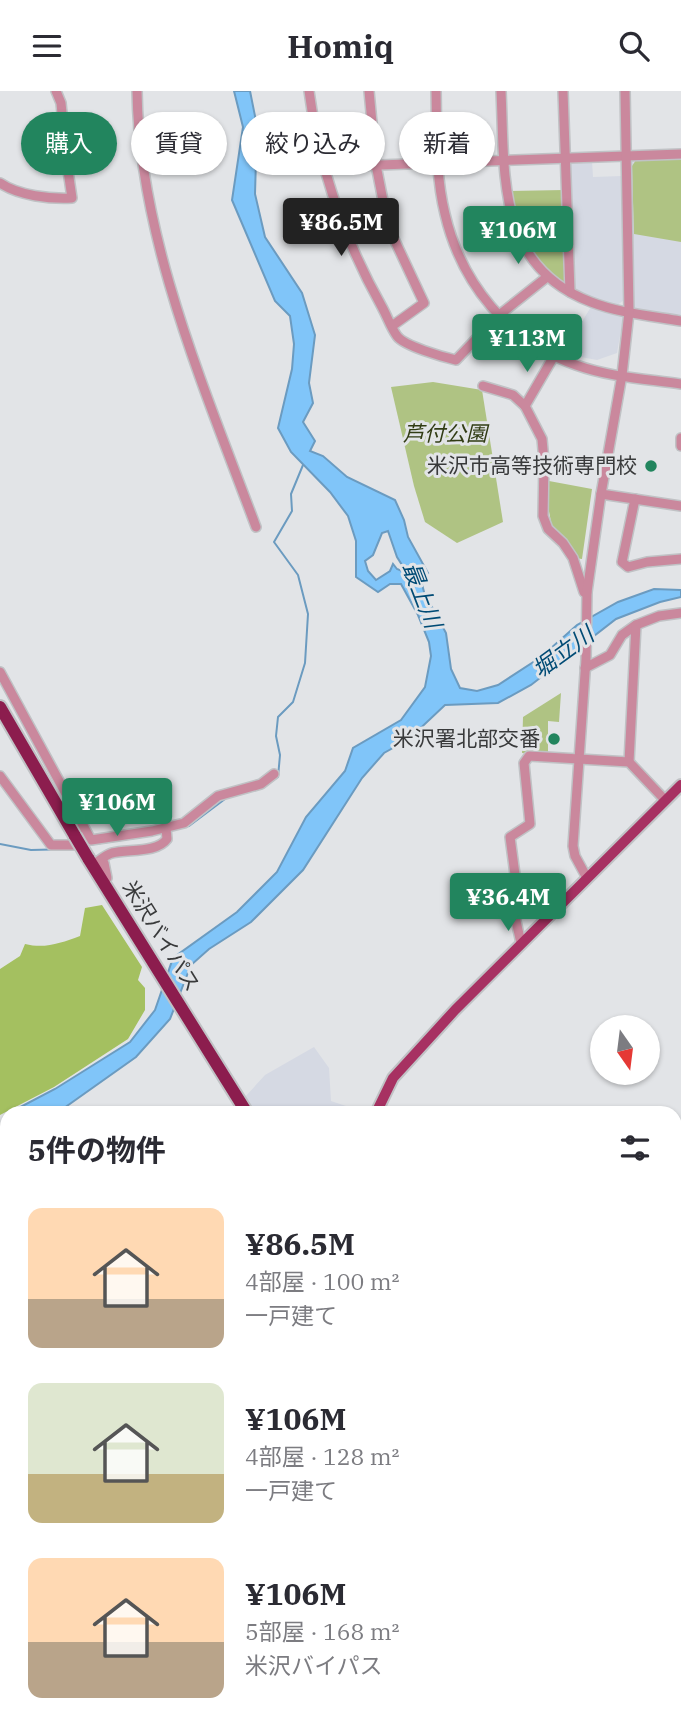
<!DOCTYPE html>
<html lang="ja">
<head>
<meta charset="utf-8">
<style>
	body { margin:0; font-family:"IBM Plex Serif","Noto Sans JP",serif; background:#f7f7f7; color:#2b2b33; height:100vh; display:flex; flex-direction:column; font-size:26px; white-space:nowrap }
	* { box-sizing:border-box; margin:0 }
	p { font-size:23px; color:#7c7c81 }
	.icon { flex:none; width:38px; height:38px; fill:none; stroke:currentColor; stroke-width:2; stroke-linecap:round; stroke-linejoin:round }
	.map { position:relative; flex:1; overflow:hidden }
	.drawer { position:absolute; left:0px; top:1015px; width:682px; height:623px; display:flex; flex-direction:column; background:#fff; border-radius:21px 21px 0 0; box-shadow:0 2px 5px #0004 }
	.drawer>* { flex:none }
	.hud { position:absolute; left:21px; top:21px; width:640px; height:63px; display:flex; gap:14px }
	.needle { width:46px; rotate:166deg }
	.tools { position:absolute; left:590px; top:924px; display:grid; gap:14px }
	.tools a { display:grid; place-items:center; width:70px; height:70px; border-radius:50%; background:#fff; box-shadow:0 2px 5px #0004; font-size:35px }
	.price { position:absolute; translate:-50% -60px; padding:0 16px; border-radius:7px; background:#22855e; color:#fff; font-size:23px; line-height:46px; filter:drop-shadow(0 2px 4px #0008) }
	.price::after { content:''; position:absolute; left:50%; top:42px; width:21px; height:16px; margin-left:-10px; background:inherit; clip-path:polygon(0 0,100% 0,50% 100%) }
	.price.active { background:#222; color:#fff }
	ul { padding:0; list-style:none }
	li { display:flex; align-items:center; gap:21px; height:175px; padding:0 28px }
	li span { display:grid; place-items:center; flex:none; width:196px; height:140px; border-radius:14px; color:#555 }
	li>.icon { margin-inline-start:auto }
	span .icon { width:84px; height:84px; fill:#fffc; stroke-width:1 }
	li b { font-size:30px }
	h2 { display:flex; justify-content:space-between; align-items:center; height:84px; padding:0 28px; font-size:30px }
	.pill { padding:0 24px; border-radius:32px; background:#fff; box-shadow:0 2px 5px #0004; font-size:24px; line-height:63px }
	.pill.active { background:#22855e; color:#fff }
	header { display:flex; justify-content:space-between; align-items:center; height:91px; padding:0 28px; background:#fff; font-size:32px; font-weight:800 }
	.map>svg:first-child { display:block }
	.built { fill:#d5d9e3 }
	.green { fill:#afc383 }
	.forest { fill:#a4c060 }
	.water { fill:#80c5f9; stroke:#6b9bc0; stroke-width:2; fill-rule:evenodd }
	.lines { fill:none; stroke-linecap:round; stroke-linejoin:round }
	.stream { stroke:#6b9bc0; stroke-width:2 }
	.minor-casing { stroke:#c0c2c5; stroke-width:12 }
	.major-casing { stroke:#c0c2c5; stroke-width:14 }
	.highway-casing { stroke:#c0c2c5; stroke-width:16 }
	.minor { stroke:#ca889d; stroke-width:9 }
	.major { stroke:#a73162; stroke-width:10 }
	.highway { stroke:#8c1d4e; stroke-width:12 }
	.highway-bridge-casing { stroke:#c0c2c5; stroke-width:16; stroke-linecap:butt }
	.highway-bridge { stroke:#8c1d4e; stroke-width:12 }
	.poi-dot { fill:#22855e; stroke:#e2e4e7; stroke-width:2.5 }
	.labels { text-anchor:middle; stroke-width:6; stroke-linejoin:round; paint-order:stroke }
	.park-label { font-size:21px; font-style:italic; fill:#313c14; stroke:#e2e4e7 }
	.poi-label { font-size:21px; fill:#393a3b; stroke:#e2e4e7; text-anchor:end }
	.street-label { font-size:21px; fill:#393a3b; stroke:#e2e4e7 }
	.water-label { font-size:23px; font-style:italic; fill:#004b75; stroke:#e2e4e7 }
</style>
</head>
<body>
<header><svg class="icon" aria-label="menu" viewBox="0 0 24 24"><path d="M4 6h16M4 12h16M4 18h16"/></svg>Homiq<svg class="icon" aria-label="search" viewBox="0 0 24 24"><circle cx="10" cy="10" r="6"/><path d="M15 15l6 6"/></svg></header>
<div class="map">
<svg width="681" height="1638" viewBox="0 0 681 1638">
	<rect width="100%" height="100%" fill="#e2e4e7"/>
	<g class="built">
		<path d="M 681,66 L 681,227 L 636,219 L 632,214 L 630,73 L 634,68 Z"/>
		<path d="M 592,70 L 593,86 L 622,85 L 624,209 L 616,215 L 604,213 L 571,199 L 567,72 Z"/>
		<path d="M 591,216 L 618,221 L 623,228 L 617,262 L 597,269 L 581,266 L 565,258 Z"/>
		<path d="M 314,956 L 329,977 L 331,1010 L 355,1018 L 353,1022 L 254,1022 L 245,1006 L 265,984 Z"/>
	</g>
	<g class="green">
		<path d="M 636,69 L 681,69 L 681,151 L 634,143 L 632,75 Z"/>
		<path d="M 564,99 L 568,188 L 561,192 L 536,169 L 521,143 L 510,100 Z"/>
		<path d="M 433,291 L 482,299 L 503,431 L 457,452 L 425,431 L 414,395 L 391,296 Z"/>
		<path d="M 549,390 L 592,398 L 582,468 L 575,467 L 568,450 L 552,436 L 548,415 Z"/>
		<path d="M 561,602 L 559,631 L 548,630 L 548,664 L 522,662 L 523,626 Z"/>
	</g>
	<path class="forest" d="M 102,814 L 142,876 L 138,889 L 145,897 L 145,919 L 128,948 L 54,996 L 0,1024 L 0,878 L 20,865 L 25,853 C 45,858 61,852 80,845 L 85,817 Z"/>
	<path class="water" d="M 234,0 L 250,0 L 257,35 L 255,103 L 265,146 L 302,202 L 315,244 L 309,292 L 313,312 L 303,331 L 315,350 L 310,360 L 323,365 L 347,386 L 395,409 L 404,429 L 408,446 L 428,482 L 421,489 L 424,501 L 446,542 L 451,578 L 460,597 L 477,600 L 498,594 L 541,566 L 577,534 L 618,511 L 654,498 L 681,499 L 681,506 L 660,511 L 616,528 L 531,594 L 498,612 L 445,614 L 409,648 L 384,662 L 362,687 L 303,779 L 251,831 L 209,858 L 191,874 L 170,928 L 136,966 L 57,1022 L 9,1022 L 55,998 L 130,951 L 155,919 L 173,867 L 237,821 L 277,781 L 306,726 L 345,680 L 353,657 L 401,629 L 425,596 L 431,565 L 429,551 L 418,524 L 401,493 L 390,493 L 378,501 L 356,486 L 356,450 L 348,425 L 330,401 L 291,361 L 278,337 L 292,278 L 294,253 L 290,225 L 275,210 L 232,109 L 243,36 ZM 388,440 L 397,466 L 407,482 L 397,478 L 393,473 L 390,480 L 376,489 L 368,480 L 365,470 L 373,464 L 382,442 Z"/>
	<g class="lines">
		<g class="stream">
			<path d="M 272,690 L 278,686 L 280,664 L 276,645 L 278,626 L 293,611 L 305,572 L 308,523 L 298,484 L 274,451 L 292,420 L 291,403 L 303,374"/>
			<path d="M 184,736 L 189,735 L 225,708"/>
			<path d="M 0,753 L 31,759 L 72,758"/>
			<path d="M 88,754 L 141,746"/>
		</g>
		<defs>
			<g id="minor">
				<path d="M 137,0 C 139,147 205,299 256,436"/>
				<path d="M 309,0 C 319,75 345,150 382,216 C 387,225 391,237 397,245 C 404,255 443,266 456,269 L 498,225 L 547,186"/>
				<path d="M 369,0 L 376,74 L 388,135 L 424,212 L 392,235"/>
				<path d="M 436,0 C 437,41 435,83 445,123 C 461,192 508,250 576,274 C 609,286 646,288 681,293"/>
				<path d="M 501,0 C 505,85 496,175 591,211 C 619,222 651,225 681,230"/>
				<path d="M 563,0 L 570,201"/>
				<path d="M 325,76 L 681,63"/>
				<path d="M 0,92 C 19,105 50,108 72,107 L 67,73 L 61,12 L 56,0"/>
				<path d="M 483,295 L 513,304 L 525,315 L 542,348 L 544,370 L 543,425 L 548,438 L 563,452 L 573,467 L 584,501 L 587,501"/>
				<path d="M 525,315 L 554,265"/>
				<path d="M 681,347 L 681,355"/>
				<path d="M 601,403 L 681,415"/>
				<path d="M 635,408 L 622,471 L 628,476 L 647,471 L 681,468"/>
				<path d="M 585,577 L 610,564 L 622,544 L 636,534 L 659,525 L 681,522"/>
				<path d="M 0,581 L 91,749 L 152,740 L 184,732 L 218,705 L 261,693 L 274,683"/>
				<path d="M 629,671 L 636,534"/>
				<path d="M 0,685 L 51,754 L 75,754"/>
				<path d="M 93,774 C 99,770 105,764 112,762 C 129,758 157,762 167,748 L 166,737"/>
				<path d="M 587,787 L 575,765 L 573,755 L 586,568 L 587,501 L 601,403 L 622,284 L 629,221 L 625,0"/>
				<path d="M 103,790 L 107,787 L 104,772"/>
				<path d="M 521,852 L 516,830 L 518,806 L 510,746 L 530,733 L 524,672 L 529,665 L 629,671 L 665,709"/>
				<path d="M 676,1208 L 681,1207"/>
				<path d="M 0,1439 L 7,1472"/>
				<path d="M 0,1488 L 7,1487"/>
				<path d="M 676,1523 L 681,1526"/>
				<path d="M 87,1631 L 88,1638"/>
				<path d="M 305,1631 L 308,1638"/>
				<path d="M 5,1638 L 39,1631"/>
				<path d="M 376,1638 L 413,1631"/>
			</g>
			<g id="major">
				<path d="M 376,1022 L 393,987 L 455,919 L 681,694"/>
				<path d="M 0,1422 L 7,1415"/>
			</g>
			<g id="highway">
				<path d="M 0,616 L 75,745"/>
				<path d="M 88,767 L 247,1022"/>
				<path d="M 0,1184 L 7,1188"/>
				<path d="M 676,1556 L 681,1559"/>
				<path d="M 676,1615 L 681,1621"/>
			</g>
		</defs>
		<use href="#minor" class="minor-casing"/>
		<use href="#major" class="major-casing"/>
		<use href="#highway" class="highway-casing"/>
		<use href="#minor" class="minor"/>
		<use href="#major" class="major"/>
		<use href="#highway" class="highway"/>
		<defs>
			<path id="highway-bridge" d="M 75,745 L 88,767"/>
		</defs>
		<use href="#highway-bridge" class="highway-bridge-casing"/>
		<use href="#highway-bridge" class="highway-bridge"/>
	</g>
	<g class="poi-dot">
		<circle cx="651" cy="375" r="7"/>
		<circle cx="554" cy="648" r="7"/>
	</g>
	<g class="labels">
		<g class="park-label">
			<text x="445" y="350">芦付公園</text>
		</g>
		<g class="poi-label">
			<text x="637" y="382">米沢市高等技術専門校</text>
			<text x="540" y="655">米沢署北部交番</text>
		</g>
		<g class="street-label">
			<text transform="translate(161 845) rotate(58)" y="7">米沢バイパス</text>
		</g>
		<g class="water-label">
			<text transform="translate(422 504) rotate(69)" y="8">最上川</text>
			<text transform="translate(563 561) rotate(-36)" y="8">堀立川</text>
		</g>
	</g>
</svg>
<div class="tools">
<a><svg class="needle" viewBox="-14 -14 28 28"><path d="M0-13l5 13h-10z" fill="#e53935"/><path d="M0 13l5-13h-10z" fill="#7c7c81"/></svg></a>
</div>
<b class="price active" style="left:341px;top:167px">¥86.5M</b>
<b class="price" style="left:518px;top:175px">¥106M</b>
<b class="price" style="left:527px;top:283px">¥113M</b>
<b class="price" style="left:117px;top:747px">¥106M</b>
<b class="price" style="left:508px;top:842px">¥36.4M</b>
<div class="hud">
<a class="pill active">購入</a>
<a class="pill">賃貸</a>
<a class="pill">絞り込み</a>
<a class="pill">新着</a>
</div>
<section class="drawer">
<h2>5件の物件<svg class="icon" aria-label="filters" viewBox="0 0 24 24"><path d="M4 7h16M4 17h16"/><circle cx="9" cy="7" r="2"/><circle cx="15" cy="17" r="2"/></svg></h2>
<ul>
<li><span style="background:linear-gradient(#ffd9b3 65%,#b9a48a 0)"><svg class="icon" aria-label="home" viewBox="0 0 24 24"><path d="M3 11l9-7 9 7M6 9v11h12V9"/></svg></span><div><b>¥86.5M</b><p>4部屋 · 100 m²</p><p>一戸建て</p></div></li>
<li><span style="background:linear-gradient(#dfe7d0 65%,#c2b280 0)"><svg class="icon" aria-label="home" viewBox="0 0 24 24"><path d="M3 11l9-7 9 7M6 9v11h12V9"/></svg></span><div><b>¥106M</b><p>4部屋 · 128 m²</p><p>一戸建て</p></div></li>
<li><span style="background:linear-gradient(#ffd9b3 60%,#b9a48a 0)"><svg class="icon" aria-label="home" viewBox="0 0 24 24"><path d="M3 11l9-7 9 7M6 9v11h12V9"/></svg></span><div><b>¥106M</b><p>5部屋 · 168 m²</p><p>米沢バイパス</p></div></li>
</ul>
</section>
</div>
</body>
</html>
